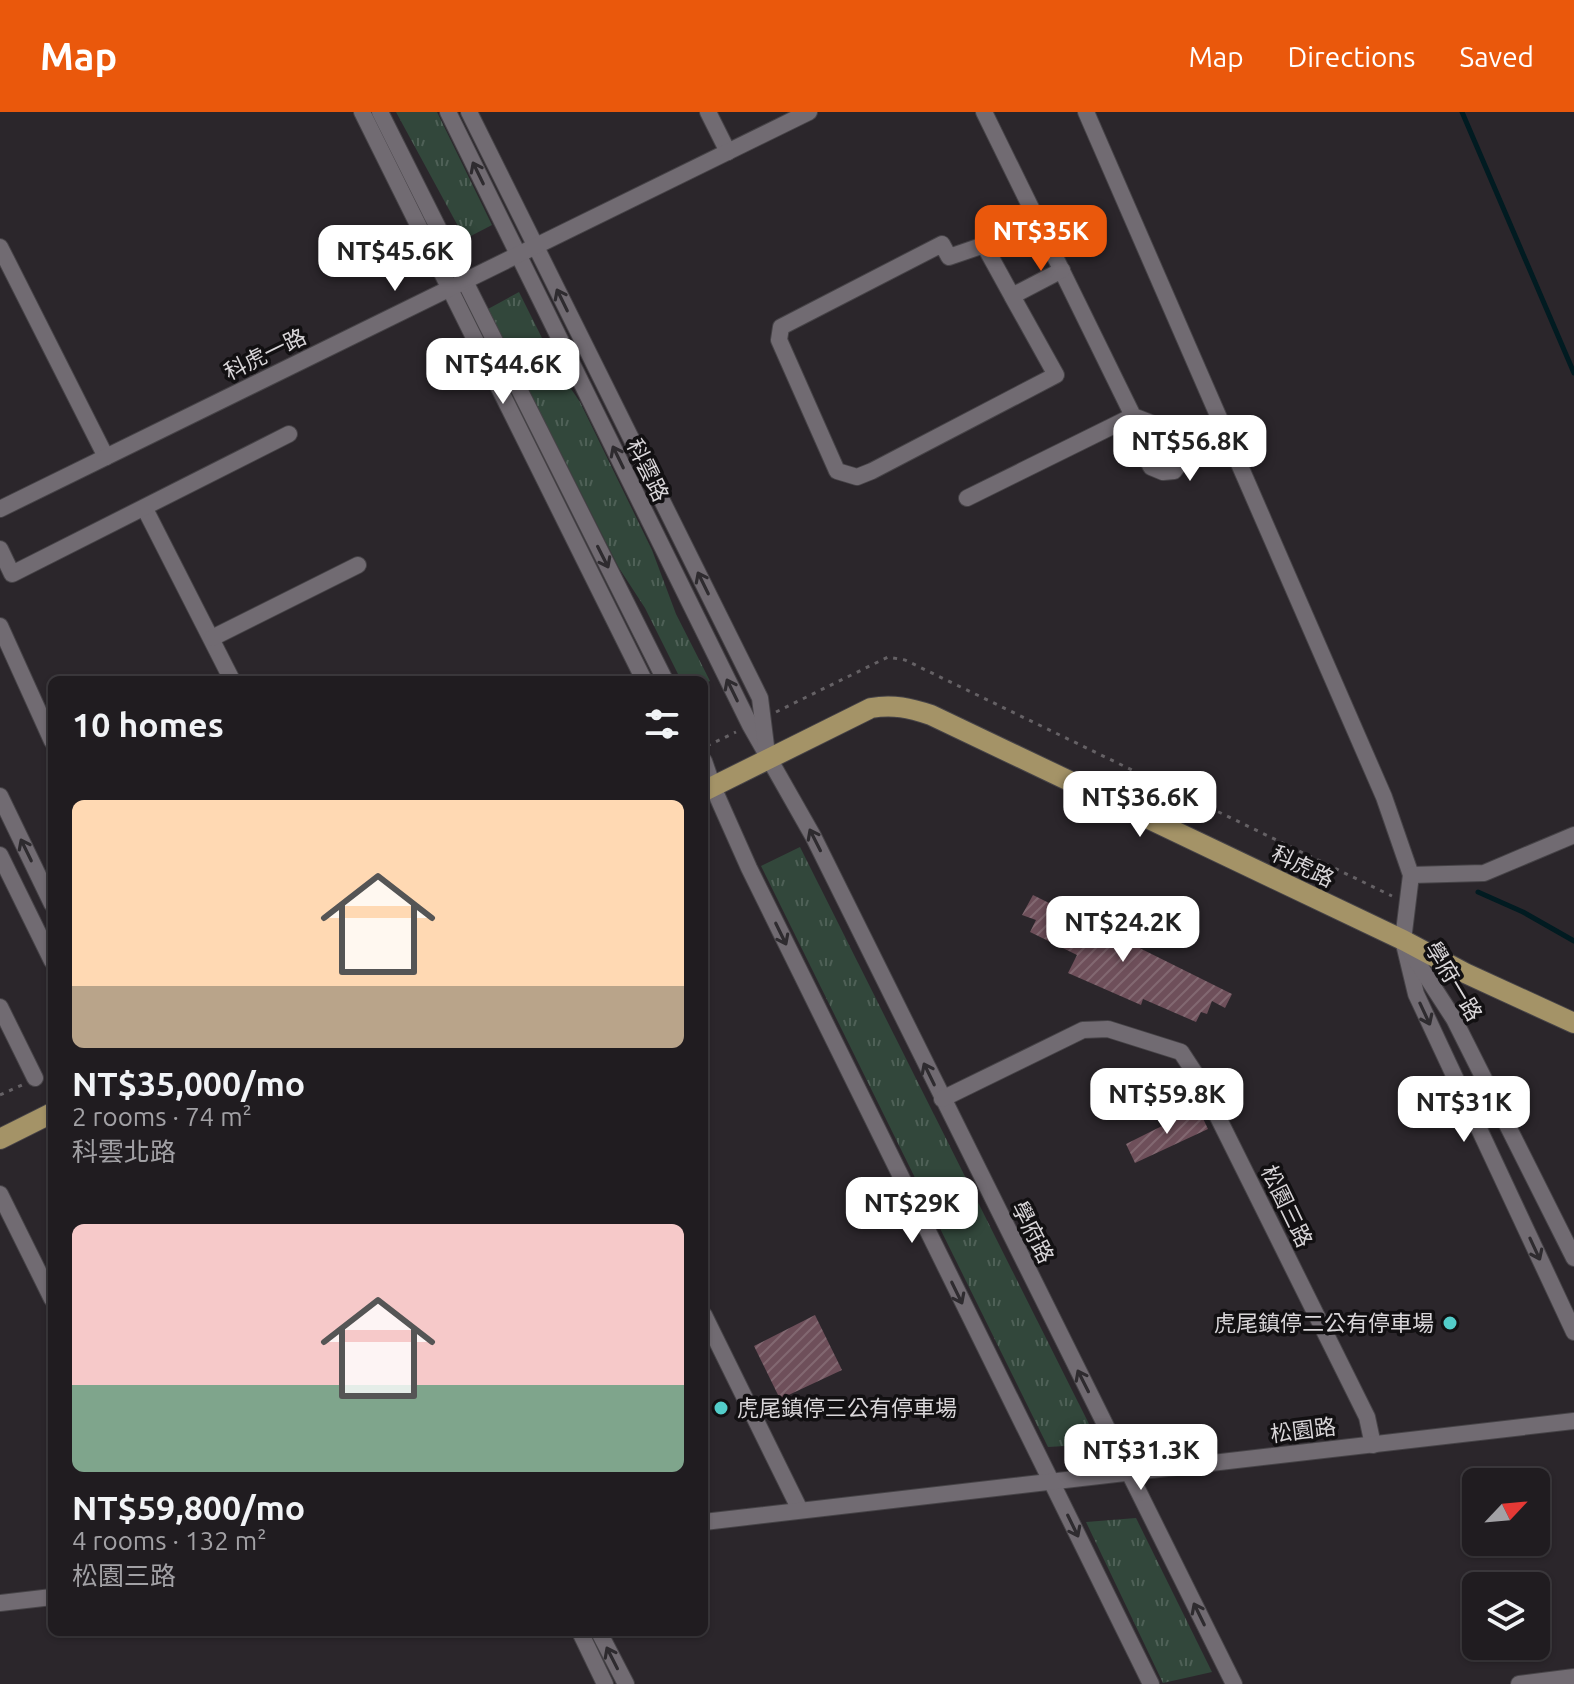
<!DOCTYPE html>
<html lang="en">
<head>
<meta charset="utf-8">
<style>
	body { margin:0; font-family:Ubuntu,"Noto Sans TC",sans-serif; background:#282529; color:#f1f3f6; height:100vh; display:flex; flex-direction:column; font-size:30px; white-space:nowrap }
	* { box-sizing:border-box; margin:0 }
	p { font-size:26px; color:#a2a1a5 }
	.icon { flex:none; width:44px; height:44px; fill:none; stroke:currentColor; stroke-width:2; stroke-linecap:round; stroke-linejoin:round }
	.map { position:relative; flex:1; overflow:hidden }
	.details { position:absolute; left:48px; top:564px; width:660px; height:960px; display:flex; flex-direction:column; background:#201c20; border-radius:12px; box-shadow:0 2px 6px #0004,0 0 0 2px #3d3a3e }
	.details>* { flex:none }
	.needle { width:52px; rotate:64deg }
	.fabs { position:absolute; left:1462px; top:1356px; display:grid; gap:16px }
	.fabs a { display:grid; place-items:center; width:88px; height:88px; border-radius:12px; background:#201c20; box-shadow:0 2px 6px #0004,0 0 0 2px #3d3a3e; font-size:40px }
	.price { position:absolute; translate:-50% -68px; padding:0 18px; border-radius:16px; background:#fff; color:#222; font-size:26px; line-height:52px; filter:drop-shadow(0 2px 4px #0008) }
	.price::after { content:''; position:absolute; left:50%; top:48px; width:24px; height:18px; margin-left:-12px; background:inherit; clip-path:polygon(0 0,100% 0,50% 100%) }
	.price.active { background:#ea580c; color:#fff }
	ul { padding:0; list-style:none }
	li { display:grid; align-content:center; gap:16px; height:424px; padding:0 24px }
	li span { display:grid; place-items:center; height:248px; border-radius:12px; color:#555 }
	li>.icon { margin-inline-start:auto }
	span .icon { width:144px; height:144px; fill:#fffc; stroke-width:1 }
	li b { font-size:34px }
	h2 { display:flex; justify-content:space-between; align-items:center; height:96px; padding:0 24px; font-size:34px }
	header { display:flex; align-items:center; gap:48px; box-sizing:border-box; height:112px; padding:0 40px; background:#ea580c; color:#fff }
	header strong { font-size:38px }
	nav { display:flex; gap:44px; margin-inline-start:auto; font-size:28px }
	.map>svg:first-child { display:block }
	.grass { fill:url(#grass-tufts) }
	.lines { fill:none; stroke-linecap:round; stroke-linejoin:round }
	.stream { stroke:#011b21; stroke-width:5 }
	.building { fill:url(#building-hatch) }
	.minor-casing { stroke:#464347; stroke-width:18 }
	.major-casing { stroke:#464347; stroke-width:22 }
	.path { stroke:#656165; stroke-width:3; stroke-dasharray:4 6; stroke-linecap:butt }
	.minor { stroke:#716b72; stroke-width:16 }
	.major { stroke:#a49367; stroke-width:20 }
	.oneway { stroke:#2e2b2f }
	.poi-dot { fill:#53cdca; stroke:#121012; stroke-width:3 }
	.labels { text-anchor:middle; stroke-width:7; stroke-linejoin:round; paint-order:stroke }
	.street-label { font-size:22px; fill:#d9d6d9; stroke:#121012 }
	.poi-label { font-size:22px; fill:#d9d6d9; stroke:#121012; text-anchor:end }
</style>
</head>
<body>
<header>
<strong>Map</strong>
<nav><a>Map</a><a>Directions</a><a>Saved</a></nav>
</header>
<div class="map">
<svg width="1574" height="1572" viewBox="0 0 1574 1572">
	<defs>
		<pattern id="grass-tufts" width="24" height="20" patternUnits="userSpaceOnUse" patternTransform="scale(2)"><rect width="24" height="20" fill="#32473b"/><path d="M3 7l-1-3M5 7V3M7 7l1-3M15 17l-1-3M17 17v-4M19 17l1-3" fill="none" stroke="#4f6157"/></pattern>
		<pattern id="building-hatch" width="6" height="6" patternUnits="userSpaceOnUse" patternTransform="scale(2)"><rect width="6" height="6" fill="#6e4f5a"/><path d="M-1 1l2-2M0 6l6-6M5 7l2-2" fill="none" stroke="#826871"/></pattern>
	</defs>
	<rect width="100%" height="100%" fill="#2b262b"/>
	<g class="grass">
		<path d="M 396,0 L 437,0 L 492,113 L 465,127 Z"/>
		<path d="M 519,180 L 558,258 L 580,290 L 652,438 L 676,502 L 710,569 L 704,572 L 704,568 L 681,568 L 645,496 L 619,456 L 488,197 Z"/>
		<path d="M 800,735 L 1099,1332 L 1048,1335 L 761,754 Z"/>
		<path d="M 1136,1406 L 1212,1560 L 1163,1571 L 1086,1410 Z"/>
	</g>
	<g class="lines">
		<g class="stream">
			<path d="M 1462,0 L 1574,261"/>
			<path d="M 1478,780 L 1523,800 L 1574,829"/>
		</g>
	</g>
	<g class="building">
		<path d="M 1033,783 L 1232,882 L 1225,896 L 1212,889 L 1207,902 L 1201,900 L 1196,910 L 1143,887 L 1141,893 L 1068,861 L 1077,843 L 1030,820 L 1036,808 L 1022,803 Z"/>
		<path d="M 1198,996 L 1208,1017 L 1135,1051 L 1126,1032 Z"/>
		<path d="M 815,1203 L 842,1258 L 780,1287 L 754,1234 Z"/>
	</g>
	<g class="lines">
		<defs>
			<g id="minor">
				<path d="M 362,0 L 644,568"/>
				<path d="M 380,0 L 665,568"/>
				<path d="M 448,0 L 750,613 L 813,724 L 1234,1572"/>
				<path d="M 469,0 L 760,586 L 766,634"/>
				<path d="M 708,0 L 728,40"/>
				<path d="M 984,0 L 1133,304 L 1141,335 L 1151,355 L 1163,360 L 1174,359 C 1203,325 1157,314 1133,304"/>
				<path d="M 1086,0 L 1384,685 L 1411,763 L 1403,828 L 1416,882 L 1574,1220"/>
				<path d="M 0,135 L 106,345"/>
				<path d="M 1012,184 L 1056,263 L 872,359 L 857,365 L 837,359 L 779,228 L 781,215 L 942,132 L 949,145 L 984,133 L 1012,184 L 1062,158"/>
				<path d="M 967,386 L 1133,304"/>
				<path d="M 0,397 L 809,0"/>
				<path d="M 145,397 L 232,568"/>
				<path d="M 0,437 L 12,462 L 289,322"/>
				<path d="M 0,514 L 52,629"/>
				<path d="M 212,526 L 358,453"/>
				<path d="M 704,649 L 713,675 L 749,756 L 1151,1572"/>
				<path d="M 0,684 L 52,792"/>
				<path d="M 0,743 L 52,849"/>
				<path d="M 1411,763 L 1484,761 L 1574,723"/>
				<path d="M 1410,839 L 1454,907 L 1574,1146"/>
				<path d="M 0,895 L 35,966"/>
				<path d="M 942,987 L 1083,918 L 1108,917 L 1181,940 L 1200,969 L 1367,1305 L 1373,1333"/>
				<path d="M 0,1082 L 52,1187"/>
				<path d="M 704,1203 L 800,1398"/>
				<path d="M 704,1410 L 1574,1309"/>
				<path d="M 0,1491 L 52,1485"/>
				<path d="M 580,1520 L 605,1572"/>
				<path d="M 599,1520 L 626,1572"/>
				<path d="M 1519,1572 L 1574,1565"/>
			</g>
			<g id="major">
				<path d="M 704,679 L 871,596 C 893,592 910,596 931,603 L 1403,828 L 1465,861 L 1574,911"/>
				<path d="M 0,1027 L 52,1001"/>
			</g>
		</defs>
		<use href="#minor" class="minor-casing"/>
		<use href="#major" class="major-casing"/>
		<g class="path">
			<path d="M 776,600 L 888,545 L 905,548 L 1392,784"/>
			<path d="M 707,634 L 736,620"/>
			<path d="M 0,983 L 22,973"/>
		</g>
		<use href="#minor" class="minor"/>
		<use href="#major" class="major"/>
	</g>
	<defs><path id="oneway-shaft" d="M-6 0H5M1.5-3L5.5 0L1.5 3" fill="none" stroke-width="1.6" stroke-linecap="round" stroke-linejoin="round" transform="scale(2)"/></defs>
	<g class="oneway">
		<use href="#oneway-shaft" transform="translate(478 61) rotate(-116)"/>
		<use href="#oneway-shaft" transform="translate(562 188) rotate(-116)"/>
		<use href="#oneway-shaft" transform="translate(618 345) rotate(-116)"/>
		<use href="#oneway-shaft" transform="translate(603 445) rotate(63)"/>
		<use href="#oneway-shaft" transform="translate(703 471) rotate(-116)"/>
		<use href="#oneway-shaft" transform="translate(732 578) rotate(-116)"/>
		<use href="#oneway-shaft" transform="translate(815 728) rotate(-117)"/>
		<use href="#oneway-shaft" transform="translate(26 738) rotate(-116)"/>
		<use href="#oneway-shaft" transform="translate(781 822) rotate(64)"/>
		<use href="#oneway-shaft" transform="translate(1425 902) rotate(65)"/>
		<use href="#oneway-shaft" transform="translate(929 962) rotate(-116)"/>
		<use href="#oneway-shaft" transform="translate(1535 1137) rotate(65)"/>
		<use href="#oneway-shaft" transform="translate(957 1181) rotate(64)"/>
		<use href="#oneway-shaft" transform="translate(1083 1269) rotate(-117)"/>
		<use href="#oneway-shaft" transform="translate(1073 1414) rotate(64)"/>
		<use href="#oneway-shaft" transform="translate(1199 1502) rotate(-116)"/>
		<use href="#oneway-shaft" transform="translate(612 1546) rotate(-117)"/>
	</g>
	<g class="poi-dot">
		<circle cx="1450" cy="1211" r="8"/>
		<circle cx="721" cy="1296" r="8"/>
	</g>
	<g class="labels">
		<g class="street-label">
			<text transform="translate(265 242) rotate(-26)" y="8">科虎一路</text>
			<text transform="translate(648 358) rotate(64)" y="8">科雲路</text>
			<text transform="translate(1303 754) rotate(26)" y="8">科虎路</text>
			<text transform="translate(1454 869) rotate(59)" y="8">學府一路</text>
			<text transform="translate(1287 1094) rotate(64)" y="8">松園三路</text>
			<text transform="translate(1033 1120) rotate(63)" y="8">學府路</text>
			<text transform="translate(1303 1318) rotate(-7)" y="8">松園路</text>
		</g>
		<g class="poi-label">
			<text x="1434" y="1219">虎尾鎮停二公有停車場</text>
			<text x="737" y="1304" text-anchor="start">虎尾鎮停三公有停車場</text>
		</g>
	</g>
</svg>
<div class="fabs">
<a><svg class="needle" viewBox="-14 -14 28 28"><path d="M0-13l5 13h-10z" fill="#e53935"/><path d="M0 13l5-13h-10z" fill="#a2a1a5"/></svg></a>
<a><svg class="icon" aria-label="layers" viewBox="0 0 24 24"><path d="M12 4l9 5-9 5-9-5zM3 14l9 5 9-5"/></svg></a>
</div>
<b class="price active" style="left:1041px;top:161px">NT$35K</b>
<b class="price" style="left:395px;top:181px">NT$45.6K</b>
<b class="price" style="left:503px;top:294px">NT$44.6K</b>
<b class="price" style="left:1190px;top:371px">NT$56.8K</b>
<b class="price" style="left:1140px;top:727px">NT$36.6K</b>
<b class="price" style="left:1123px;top:852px">NT$24.2K</b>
<b class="price" style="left:1167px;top:1024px">NT$59.8K</b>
<b class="price" style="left:1464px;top:1032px">NT$31K</b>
<b class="price" style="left:912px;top:1133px">NT$29K</b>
<b class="price" style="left:1141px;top:1380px">NT$31.3K</b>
<section class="details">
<h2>10 homes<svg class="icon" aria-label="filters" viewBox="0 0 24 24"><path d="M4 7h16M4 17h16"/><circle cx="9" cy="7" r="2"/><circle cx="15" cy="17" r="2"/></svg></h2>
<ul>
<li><span style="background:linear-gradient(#ffd9b3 75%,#b9a48a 0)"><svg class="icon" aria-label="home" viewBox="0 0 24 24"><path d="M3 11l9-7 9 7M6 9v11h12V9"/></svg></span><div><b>NT$35,000/mo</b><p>2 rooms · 74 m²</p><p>科雲北路</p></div></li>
<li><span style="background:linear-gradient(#f6c9c9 65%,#7fa58c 0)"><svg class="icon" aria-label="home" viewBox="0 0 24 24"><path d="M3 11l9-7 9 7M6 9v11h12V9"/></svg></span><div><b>NT$59,800/mo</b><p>4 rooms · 132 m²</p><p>松園三路</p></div></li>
</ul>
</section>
</div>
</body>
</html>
